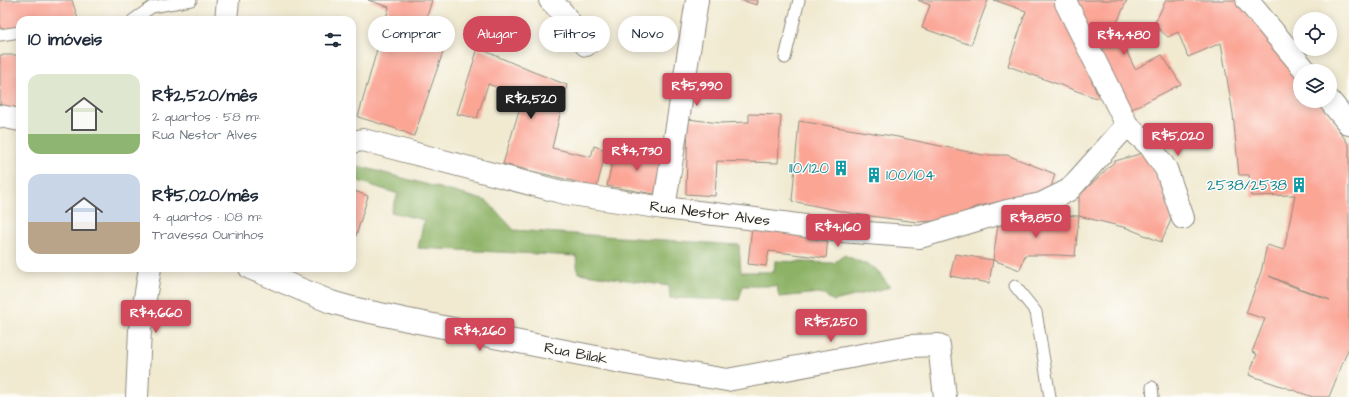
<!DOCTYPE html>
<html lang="pt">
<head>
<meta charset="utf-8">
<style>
	body { margin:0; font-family:"Architects Daughter",sans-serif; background:#f2f2f3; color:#1f2937; height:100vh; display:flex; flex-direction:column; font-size:15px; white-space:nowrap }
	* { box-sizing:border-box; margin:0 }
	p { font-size:13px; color:#747a83 }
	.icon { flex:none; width:22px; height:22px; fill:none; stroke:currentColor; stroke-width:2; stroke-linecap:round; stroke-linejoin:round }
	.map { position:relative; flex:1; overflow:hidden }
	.drawer { position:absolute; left:16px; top:16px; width:340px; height:256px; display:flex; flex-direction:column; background:#fff; border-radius:12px; box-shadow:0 2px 10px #0003 }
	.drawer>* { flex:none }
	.hud { position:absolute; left:368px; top:16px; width:380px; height:36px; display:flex; gap:8px }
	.fabs { position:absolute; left:1293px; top:12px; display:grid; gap:8px }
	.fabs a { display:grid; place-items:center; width:44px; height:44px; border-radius:50%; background:#fff; box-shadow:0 2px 10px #0003; font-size:20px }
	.price { position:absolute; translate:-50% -34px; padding:0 9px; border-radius:4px; background:#d1495b; color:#fff; font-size:13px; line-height:26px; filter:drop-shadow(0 1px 2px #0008) }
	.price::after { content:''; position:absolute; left:50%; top:24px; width:12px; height:9px; margin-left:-6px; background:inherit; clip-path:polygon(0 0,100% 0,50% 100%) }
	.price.selected { background:#222; color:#fff }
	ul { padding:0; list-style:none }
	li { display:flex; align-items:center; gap:12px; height:100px; padding:0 12px }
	li span { display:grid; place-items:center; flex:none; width:112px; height:80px; border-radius:12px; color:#555 }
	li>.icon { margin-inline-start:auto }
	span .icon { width:48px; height:48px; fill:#fffc; stroke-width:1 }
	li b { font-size:17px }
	h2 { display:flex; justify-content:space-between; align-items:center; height:48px; padding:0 12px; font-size:17px }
	.tag { padding:0 14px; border-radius:18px; background:#fff; box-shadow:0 2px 10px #0003; font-size:14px; line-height:36px }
	.tag.selected { background:#d1495b; color:#fff }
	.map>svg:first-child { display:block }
	.forest { fill:#8db266; stroke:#5c6e48 }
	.building { fill:#fba595; fill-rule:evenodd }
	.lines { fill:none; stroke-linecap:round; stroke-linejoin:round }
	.service-casing { stroke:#8e8a7e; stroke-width:13 }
	.minor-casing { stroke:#8e8a7e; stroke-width:24 }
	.service { stroke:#fff; stroke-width:11 }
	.minor { stroke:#fff; stroke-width:22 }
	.labels { text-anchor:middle; stroke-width:3; stroke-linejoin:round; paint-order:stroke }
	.culture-label { font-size:15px; fill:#0d838f; stroke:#fdfcf7; text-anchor:end }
	.street-label { font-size:15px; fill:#2b2b2b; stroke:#fdfcf7 }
</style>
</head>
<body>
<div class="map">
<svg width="1349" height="397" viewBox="0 0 1349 397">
	<rect width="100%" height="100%" fill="#fdfcf7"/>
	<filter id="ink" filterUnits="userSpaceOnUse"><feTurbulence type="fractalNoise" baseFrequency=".025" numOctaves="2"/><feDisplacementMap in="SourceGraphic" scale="8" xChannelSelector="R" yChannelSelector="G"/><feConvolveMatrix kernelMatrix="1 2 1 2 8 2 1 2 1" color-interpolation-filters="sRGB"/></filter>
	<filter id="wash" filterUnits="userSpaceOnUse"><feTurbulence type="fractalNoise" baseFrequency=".012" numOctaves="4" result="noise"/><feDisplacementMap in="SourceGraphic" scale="16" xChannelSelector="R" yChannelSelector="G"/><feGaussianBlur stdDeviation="0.9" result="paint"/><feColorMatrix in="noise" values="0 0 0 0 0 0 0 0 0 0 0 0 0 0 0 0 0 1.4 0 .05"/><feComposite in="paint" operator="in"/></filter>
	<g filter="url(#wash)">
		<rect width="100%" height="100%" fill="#f1ead1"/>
		<path class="forest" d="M 355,165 L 487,201 L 514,230 L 739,245 L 741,272 L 774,272 L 775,261 L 834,263 L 844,255 L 875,268 L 890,287 L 834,301 L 820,293 L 779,297 L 777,286 L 743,286 L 739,300 L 670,298 L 669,286 L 578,273 L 576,256 L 418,248 L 424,220 L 391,212 L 398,194 L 352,179 Z"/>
		<g id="blocks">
			<g class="building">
				<path d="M 0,0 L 72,0 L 78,19 L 20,20 L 20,28 L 0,31 Z"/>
				<path d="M 368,0 L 432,0 L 425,23 L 449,35 L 414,136 L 394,128 L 358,117 L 389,7 Z"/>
				<path d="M 740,0 L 758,0 L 757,5 Z"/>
				<path d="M 918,0 L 988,0 L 971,45 L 922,28 L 930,5 Z"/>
				<path d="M 994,0 L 1060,0 L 1099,99 L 1008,66 L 1026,11 Z"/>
				<path d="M 1077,0 L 1127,0 L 1115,27 L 1135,69 L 1162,55 L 1181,84 L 1128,111 L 1079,13 Z"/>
				<path d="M 1166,0 L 1235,0 L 1238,2 L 1300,75 L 1300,101 L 1319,101 L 1349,145 L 1349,347 L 1329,397 L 1313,397 L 1249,375 L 1257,354 L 1252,352 L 1265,319 L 1246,313 L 1261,272 L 1267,245 L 1284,250 L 1295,195 L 1251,196 L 1249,175 L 1239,175 L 1233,114 L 1221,43 L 1188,57 L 1178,32 L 1168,37 L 1154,25 ZM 1269,276 L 1330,300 L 1286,284 Z"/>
				<path d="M 478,48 L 531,71 L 567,85 L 552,148 L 591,157 L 594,146 L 606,150 L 597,187 L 503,164 L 523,97 L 488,84 L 477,118 L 457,114 Z"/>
				<path d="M 0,55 L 20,55 L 20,110 L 0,107 Z"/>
				<path d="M 749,114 L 781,115 L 778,163 L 717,161 L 715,196 L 686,194 L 688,119 L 719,123 L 749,122 Z"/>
				<path d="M 799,121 L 898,137 L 983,155 L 1007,155 L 1055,174 L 1048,197 L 1031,194 L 1028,202 L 998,202 L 975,207 L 950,220 L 917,222 L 855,214 L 792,201 Z"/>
				<path d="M 627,150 L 664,156 L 660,195 L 607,186 L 613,158 Z"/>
				<path d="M 1143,153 L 1164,187 L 1171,220 L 1161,242 L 1127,228 L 1079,216 L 1079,196 L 1115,161 Z"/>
				<path d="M 352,190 L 368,196 L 356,236 L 352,235 Z"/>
				<path d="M 1058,215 L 1079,216 L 1075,256 L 1058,255 L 1025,255 L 1020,270 L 993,260 L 998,224 L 1058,217 Z"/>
				<path d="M 752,227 L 828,237 L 826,258 L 769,251 L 766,266 L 748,264 Z"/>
				<path d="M 955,254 L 993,260 L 989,283 L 950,276 Z"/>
			</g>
		</g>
	</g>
	<g filter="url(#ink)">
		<use href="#blocks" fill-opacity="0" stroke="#8e8a7e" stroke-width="1"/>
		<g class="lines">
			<defs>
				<g id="service">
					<path d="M 133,20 L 152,7 L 191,0"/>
					<path d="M 0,35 L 20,32"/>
					<path d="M 785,58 L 799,0"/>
					<path d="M 1015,286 L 1036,312 L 1050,397"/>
					<path d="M 1152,387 L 1153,397"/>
				</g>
				<g id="minor">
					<path d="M 550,0 L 562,12 L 586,45"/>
					<path d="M 1247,0 L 1306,71"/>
					<path d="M 226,20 L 228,0"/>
					<path d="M 1330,101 L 1349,124"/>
					<path d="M 0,116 L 20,120"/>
					<path d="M 1127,125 L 1150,146 L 1166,169 L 1183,218"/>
					<path d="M 352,142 L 363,140 L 565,193 L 664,208 L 748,218 L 841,231 L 920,237 L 1007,211 L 1041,204 L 1069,190 L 1127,125 L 1066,3 L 1066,0"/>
					<path d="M 664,208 L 697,0"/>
					<path d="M 250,268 L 331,302 L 352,308 L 408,320 L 626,363 L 727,380 L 910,346 L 939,345 L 945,397"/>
					<path d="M 137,397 L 140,329 L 150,268"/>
				</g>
			</defs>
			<use href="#service" class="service-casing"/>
			<use href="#minor" class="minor-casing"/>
			<use href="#service" class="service"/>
			<use href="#minor" class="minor"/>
		</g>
	</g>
	<defs>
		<symbol id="building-bare" viewBox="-9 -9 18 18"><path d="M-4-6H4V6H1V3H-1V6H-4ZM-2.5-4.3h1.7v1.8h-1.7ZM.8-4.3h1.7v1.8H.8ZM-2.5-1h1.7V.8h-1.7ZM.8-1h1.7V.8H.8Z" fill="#0f9aa8" stroke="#fdfcf7" stroke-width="2.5" paint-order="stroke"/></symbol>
	</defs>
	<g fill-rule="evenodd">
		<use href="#building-bare" x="830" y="157" width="22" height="22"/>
		<use href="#building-bare" x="863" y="164" width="22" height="22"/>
		<use href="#building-bare" x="1288" y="174" width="22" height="22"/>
	</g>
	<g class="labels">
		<g class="culture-label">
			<text x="829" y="173">110/120</text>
			<text x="886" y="180" text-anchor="start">100/104</text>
			<text x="1287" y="190">2538/2538</text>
		</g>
		<g class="street-label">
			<text transform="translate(710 213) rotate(7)" y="5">Rua Nestor Alves</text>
			<text transform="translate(576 353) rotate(11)" y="5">Rua Bilak</text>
		</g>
	</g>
</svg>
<div class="fabs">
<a><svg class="icon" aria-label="locate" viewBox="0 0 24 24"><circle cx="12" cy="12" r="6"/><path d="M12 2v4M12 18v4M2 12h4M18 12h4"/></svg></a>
<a><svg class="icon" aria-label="layers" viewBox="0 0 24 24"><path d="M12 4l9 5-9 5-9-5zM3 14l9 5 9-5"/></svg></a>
</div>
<b class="price" style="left:1124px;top:56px">R$4,480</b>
<b class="price" style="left:697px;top:107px">R$5,990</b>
<b class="price selected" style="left:531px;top:120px">R$2,520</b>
<b class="price" style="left:1178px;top:157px">R$5,020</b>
<b class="price" style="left:637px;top:172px">R$4,730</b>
<b class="price" style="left:1036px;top:239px">R$3,850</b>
<b class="price" style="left:838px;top:248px">R$4,160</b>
<b class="price" style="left:156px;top:334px">R$4,660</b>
<b class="price" style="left:831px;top:343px">R$5,250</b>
<b class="price" style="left:480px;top:352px">R$4,260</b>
<div class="hud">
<a class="tag">Comprar</a>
<a class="tag selected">Alugar</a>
<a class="tag">Filtros</a>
<a class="tag">Novo</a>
</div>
<section class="drawer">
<h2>10 imóveis<svg class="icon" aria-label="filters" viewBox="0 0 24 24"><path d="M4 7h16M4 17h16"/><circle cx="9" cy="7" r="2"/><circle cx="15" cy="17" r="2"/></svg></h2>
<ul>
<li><span style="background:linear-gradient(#dfe7d0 75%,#8fb573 0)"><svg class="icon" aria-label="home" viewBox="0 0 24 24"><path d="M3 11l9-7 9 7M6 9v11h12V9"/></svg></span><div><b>R$2,520/mês</b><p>2 quartos · 58 m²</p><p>Rua Nestor Alves</p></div></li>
<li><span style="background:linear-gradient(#c9d6e8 60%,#b9a48a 0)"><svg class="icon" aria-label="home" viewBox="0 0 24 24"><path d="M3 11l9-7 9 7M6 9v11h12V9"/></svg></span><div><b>R$5,020/mês</b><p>4 quartos · 108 m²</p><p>Travessa Ourinhos</p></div></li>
</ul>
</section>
</div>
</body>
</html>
